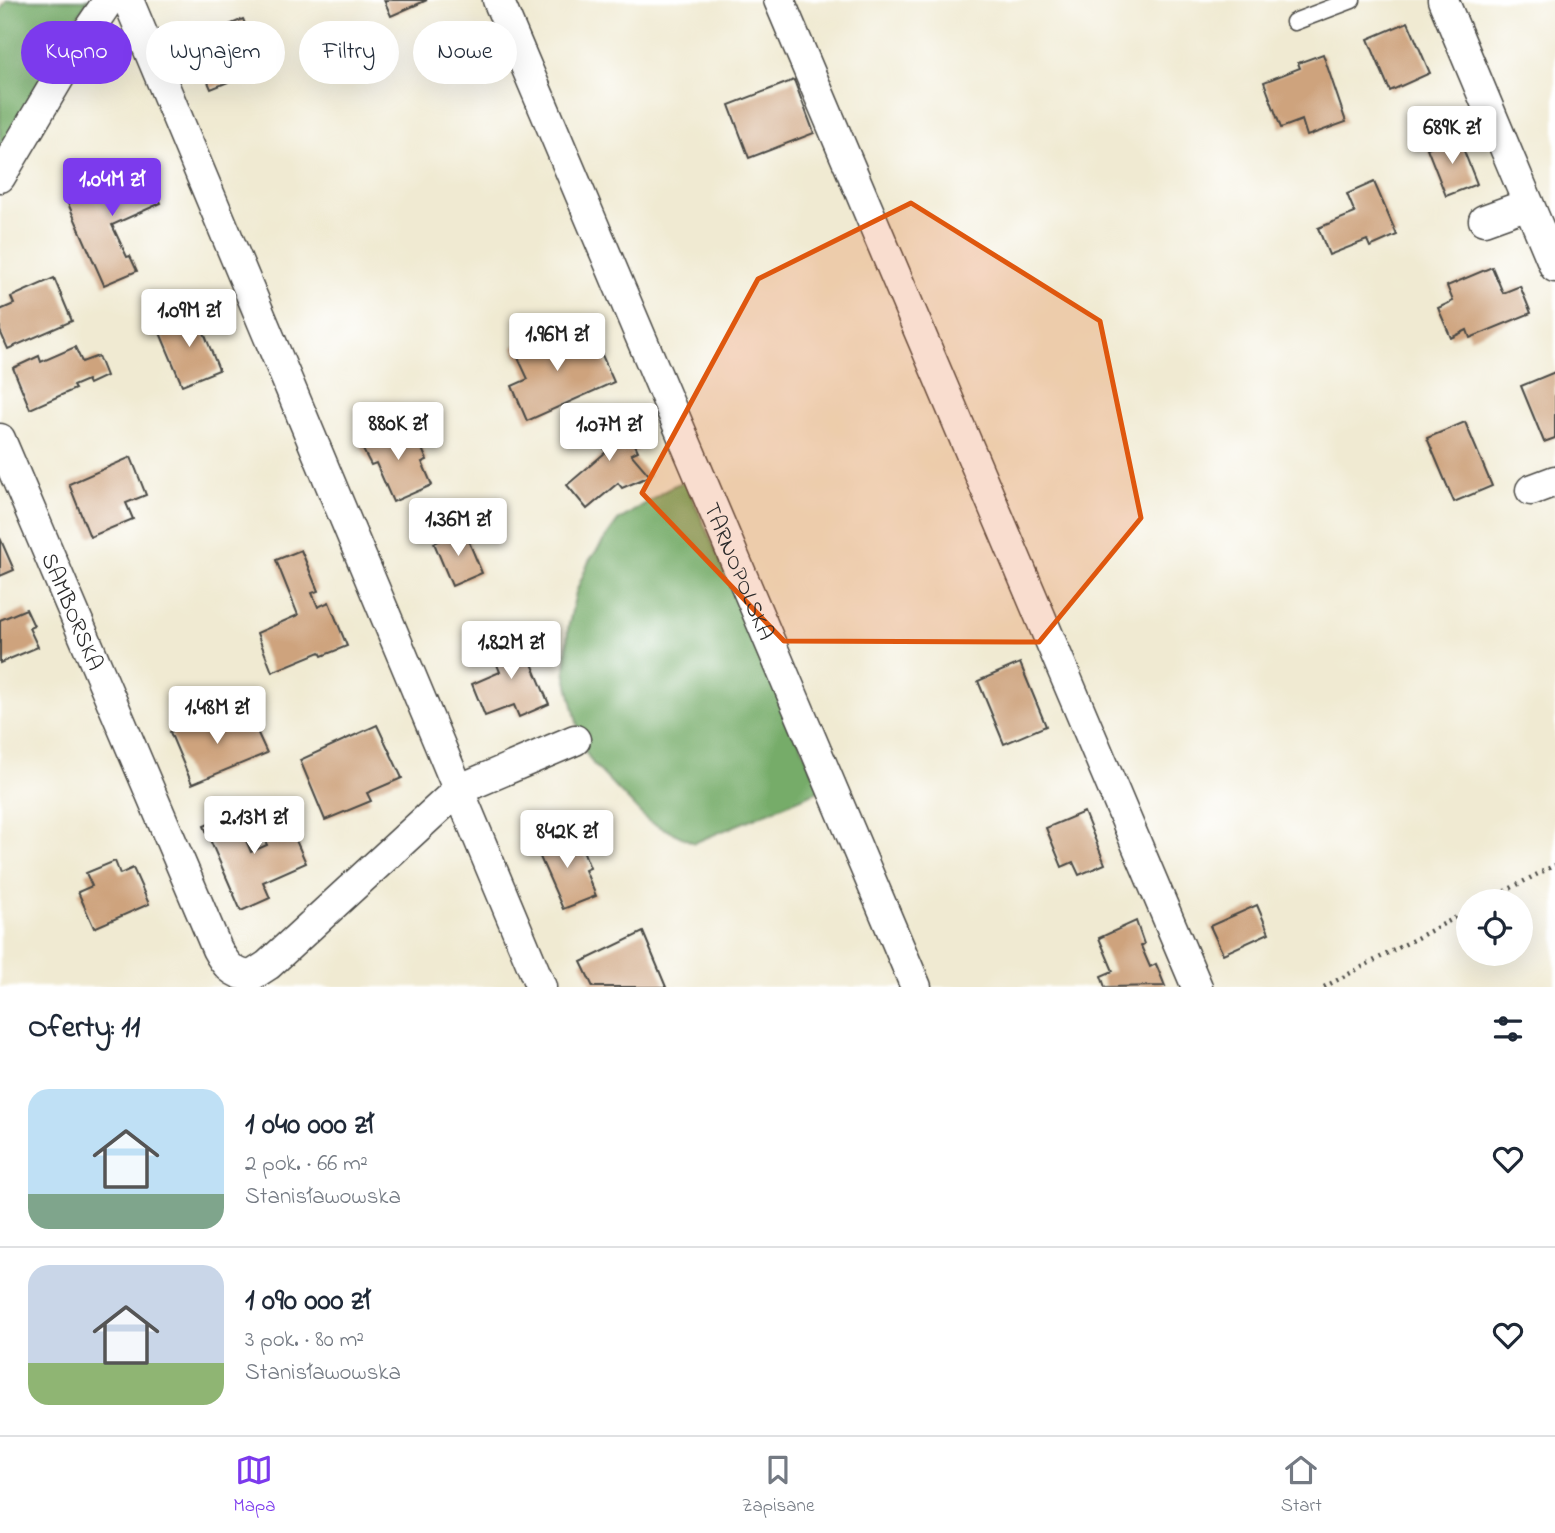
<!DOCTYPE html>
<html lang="pl">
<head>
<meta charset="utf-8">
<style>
	body { margin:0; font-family:"Indie Flower",sans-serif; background:#f2f2f3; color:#1f2937; height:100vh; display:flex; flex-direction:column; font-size:26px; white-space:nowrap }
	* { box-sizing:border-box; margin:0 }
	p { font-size:23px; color:#747a83 }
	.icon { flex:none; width:38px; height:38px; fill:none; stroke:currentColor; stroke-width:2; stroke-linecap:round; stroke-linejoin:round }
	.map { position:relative; height:987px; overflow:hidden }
	.side { display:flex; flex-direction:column; background:#fff; flex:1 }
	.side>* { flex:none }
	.hud { position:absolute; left:21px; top:21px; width:700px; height:63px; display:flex; gap:14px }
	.fabs { position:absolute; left:1456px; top:889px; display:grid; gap:14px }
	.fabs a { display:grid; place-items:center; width:77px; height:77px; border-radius:50%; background:#fff; box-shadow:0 7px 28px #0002; font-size:35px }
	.price { position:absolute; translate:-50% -60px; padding:0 16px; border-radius:7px; background:#fff; color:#222; font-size:23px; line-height:46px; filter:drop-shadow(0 2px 4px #0008) }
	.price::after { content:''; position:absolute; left:50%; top:42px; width:21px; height:16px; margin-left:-10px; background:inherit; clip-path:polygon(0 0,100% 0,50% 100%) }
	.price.active { background:#7c3aed; color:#fff }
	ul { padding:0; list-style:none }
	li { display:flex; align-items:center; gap:21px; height:175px; padding:0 28px }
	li+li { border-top:2px solid #e0e1e3 }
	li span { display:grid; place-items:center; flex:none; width:196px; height:140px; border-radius:21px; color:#555 }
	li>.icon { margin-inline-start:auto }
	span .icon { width:84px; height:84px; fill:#fffc; stroke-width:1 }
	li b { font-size:30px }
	h2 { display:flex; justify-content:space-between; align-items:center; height:84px; padding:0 28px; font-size:30px }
	.tag { padding:0 24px; border-radius:32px; background:#fff; box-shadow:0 7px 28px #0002; font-size:24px; line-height:63px }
	.tag.active { background:#7c3aed; color:#fff }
	.menu { display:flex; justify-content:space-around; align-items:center; height:98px; border-top:2px solid #e0e1e3; background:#fff; font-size:19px; color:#747a83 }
	.menu a { display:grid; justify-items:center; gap:4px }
	.menu .active { color:#7c3aed }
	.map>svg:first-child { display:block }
	.forest { fill:#76ac69; stroke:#506c4a; stroke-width:2 }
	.building { fill:#cea37d }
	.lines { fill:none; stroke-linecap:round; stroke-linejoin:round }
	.lane-casing { stroke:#494844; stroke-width:19 }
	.street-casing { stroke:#494844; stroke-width:33 }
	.path { stroke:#494844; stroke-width:4.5; stroke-dasharray:2 5; stroke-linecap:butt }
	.lane { stroke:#fff; stroke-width:16 }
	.street { stroke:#fff; stroke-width:30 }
	.marked { fill:#df570e; fill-opacity:0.2; stroke:#df570e; stroke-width:5; stroke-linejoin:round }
	.labels { text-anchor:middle; stroke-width:5; stroke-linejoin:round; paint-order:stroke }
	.street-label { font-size:23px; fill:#2b2b2b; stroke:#fff }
</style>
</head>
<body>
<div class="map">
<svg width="1555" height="987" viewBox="0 0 1555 987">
	<rect width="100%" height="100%" fill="#fff"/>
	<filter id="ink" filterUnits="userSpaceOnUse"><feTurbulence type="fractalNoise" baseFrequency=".0143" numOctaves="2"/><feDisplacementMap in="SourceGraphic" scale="14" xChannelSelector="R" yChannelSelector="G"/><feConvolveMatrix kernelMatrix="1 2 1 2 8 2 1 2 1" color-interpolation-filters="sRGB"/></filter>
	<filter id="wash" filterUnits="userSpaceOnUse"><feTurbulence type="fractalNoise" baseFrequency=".00686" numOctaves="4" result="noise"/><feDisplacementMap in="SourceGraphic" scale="28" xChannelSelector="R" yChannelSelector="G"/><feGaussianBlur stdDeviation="1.57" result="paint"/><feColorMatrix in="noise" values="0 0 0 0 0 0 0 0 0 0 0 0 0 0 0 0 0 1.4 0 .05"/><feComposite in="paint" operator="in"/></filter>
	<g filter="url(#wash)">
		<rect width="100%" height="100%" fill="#f0ead2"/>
		<g class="forest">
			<path d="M 7,0 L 88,0 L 63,39 L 0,154 L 0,11 Z"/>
			<path d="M 685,481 L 821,790 L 694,843 L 648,821 L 593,764 L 583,748 L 565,672 L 568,629 L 576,592 L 589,561 L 618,521 L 673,486 Z"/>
		</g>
		<g id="blocks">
			<g class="building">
				<path d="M 384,0 L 427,0 L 391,16 Z"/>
				<path d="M 243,19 L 256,51 L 242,57 L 248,74 L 211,89 L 203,70 L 213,66 L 201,37 Z"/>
				<path d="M 1408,22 L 1430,73 L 1390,91 L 1368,39 Z"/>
				<path d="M 1323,54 L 1346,122 L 1307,136 L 1302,120 L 1281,128 L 1264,82 L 1300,68 L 1298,63 Z"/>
				<path d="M 794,80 L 814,133 L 749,158 L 729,105 Z"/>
				<path d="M 1458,136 L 1477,184 L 1446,196 L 1427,148 Z"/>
				<path d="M 143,164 L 161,203 L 112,225 L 127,257 L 130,256 L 137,271 L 104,285 L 66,199 Z"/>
				<path d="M 1374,182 L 1397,235 L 1370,247 L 1367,240 L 1329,255 L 1318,228 L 1355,213 L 1347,194 Z"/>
				<path d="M 1492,267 L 1503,293 L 1520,286 L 1531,313 L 1470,338 L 1467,330 L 1451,338 L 1438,308 L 1453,301 L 1447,286 Z"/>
				<path d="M 54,278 L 72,321 L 8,349 L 0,331 L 0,310 L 14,304 L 11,297 Z"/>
				<path d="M 196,313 L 219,370 L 182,385 L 158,328 Z"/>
				<path d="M 562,326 L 575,356 L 598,346 L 614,382 L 527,421 L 512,386 L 528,379 L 513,347 Z"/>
				<path d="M 75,347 L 82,362 L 98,356 L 106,376 L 89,384 L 87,380 L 73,386 L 75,389 L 30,409 L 13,368 L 39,356 L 41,362 Z"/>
				<path d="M 1555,372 L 1555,438 L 1544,442 L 1521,386 Z"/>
				<path d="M 620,412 L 638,451 L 631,454 L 650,476 L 622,488 L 618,483 L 587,509 L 567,485 L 606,452 L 593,425 Z"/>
				<path d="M 1465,422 L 1492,486 L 1454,502 L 1427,438 Z"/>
				<path d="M 406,423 L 415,444 L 419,442 L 427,460 L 422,462 L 432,485 L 393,502 L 376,463 L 371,465 L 360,444 Z"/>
				<path d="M 131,457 L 146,495 L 126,503 L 133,519 L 90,537 L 69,484 Z"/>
				<path d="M 464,530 L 482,573 L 452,586 L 434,543 Z"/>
				<path d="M 0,538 L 14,570 L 0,576 Z"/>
				<path d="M 301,550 L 318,591 L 312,593 L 318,607 L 329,602 L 347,646 L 322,656 L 320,652 L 272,672 L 257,633 L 298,615 L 276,560 Z"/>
				<path d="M 26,609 L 34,626 L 29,628 L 38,647 L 0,663 L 0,620 Z"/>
				<path d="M 520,635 L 549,704 L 519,717 L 514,705 L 485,716 L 472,684 L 500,672 L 490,647 Z"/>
				<path d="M 1020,663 L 1046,726 L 1004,744 L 978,681 Z"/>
				<path d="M 249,714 L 267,753 L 192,784 L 170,732 L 211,715 L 216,727 Z"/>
				<path d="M 377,725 L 402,778 L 367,793 L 371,801 L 325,820 L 300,760 Z"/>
				<path d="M 1084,812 L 1105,864 L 1079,875 L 1073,862 L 1062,867 L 1046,828 Z"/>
				<path d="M 234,813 L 251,852 L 267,845 L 258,824 L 284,813 L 306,863 L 263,882 L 270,898 L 241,911 L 204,826 Z"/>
				<path d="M 576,832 L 590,868 L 585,870 L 596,896 L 563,909 L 536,848 Z"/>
				<path d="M 115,861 L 120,874 L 133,868 L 149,904 L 94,928 L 78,892 L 92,886 L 86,873 Z"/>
				<path d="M 1257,905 L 1269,933 L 1223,954 L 1210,926 Z"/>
				<path d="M 1136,921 L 1144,944 L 1141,946 L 1150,967 L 1156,964 L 1165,986 L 1105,987 L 1101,976 L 1113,971 L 1099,938 Z"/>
				<path d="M 643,932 L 666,987 L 593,987 L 581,962 Z"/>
			</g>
		</g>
	</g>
	<g filter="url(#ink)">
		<use href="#blocks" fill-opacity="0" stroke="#494844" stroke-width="2"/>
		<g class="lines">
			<defs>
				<path id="lane" d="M 1294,22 L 1352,0"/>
				<g id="street">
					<path d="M 128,0 L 541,987"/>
					<path id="s1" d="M 498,0 L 916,987"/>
					<path d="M 779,0 L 1197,987"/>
					<path d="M 1443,0 L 1555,267"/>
					<path d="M 0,177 L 77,47 L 109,0"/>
					<path d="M 1484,220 L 1528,204"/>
					<path id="s2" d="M 0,439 L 217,949 C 225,964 232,974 251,976 L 268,965 L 458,790 L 575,740"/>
					<path d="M 1531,490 L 1555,481"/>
				</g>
			</defs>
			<use href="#lane" class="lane-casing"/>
			<use href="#street" class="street-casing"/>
			<g class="path">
				<path d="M 1486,901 L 1555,865"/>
				<path d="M 1324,987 L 1468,911"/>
			</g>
			<use href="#lane" class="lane"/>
			<use href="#street" class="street"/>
		</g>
	</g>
	<path class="marked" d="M 911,203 L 1100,321 L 1141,518 L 1039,642 L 784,641 L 642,493 L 758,279 Z"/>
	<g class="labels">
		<g class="street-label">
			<text dy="8" stroke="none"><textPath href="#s1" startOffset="620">TARNOPOLSKA</textPath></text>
			<text dy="8" stroke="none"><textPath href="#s2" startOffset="187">SAMBORSKA</textPath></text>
		</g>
	</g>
</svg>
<div class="fabs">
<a><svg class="icon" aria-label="locate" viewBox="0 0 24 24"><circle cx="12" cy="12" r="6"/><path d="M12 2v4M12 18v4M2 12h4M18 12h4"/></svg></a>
</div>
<b class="price" style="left:1452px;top:166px">689K zł</b>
<b class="price active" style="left:112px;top:218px">1.04M zł</b>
<b class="price" style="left:189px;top:349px">1.09M zł</b>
<b class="price" style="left:557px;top:373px">1.96M zł</b>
<b class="price" style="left:398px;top:462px">880K zł</b>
<b class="price" style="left:609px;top:463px">1.07M zł</b>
<b class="price" style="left:458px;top:558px">1.36M zł</b>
<b class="price" style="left:511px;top:681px">1.82M zł</b>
<b class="price" style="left:217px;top:746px">1.48M zł</b>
<b class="price" style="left:254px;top:856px">2.13M zł</b>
<b class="price" style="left:567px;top:870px">842K zł</b>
<div class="hud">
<a class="tag active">Kupno</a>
<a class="tag">Wynajem</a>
<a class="tag">Filtry</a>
<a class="tag">Nowe</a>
</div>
</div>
<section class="side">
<h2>Oferty: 11<svg class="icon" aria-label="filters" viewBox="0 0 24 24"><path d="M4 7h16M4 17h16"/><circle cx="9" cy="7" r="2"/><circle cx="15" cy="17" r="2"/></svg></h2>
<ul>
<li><span style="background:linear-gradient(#bfe0f5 75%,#7fa58c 0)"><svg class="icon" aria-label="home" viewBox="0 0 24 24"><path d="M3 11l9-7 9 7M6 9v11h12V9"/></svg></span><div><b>1 040 000 zł</b><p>2 pok. · 66 m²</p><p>Stanisławowska</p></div><svg class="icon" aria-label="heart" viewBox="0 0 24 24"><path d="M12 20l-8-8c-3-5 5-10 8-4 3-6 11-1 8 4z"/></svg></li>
<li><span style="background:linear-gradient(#c9d6e8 70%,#8fb573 0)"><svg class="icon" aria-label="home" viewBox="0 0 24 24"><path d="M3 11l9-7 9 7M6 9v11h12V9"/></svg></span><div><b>1 090 000 zł</b><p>3 pok. · 80 m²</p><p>Stanisławowska</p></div><svg class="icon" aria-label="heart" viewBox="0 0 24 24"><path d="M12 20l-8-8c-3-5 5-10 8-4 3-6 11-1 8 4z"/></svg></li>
</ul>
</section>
<nav class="menu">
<a class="active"><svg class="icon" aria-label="map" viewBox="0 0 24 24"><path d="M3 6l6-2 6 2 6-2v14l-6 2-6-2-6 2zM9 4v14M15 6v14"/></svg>Mapa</a>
<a><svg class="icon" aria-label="saved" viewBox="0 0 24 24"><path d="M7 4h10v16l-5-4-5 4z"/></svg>Zapisane</a>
<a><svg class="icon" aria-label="home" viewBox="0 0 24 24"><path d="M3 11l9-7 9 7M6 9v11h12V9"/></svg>Start</a>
</nav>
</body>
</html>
